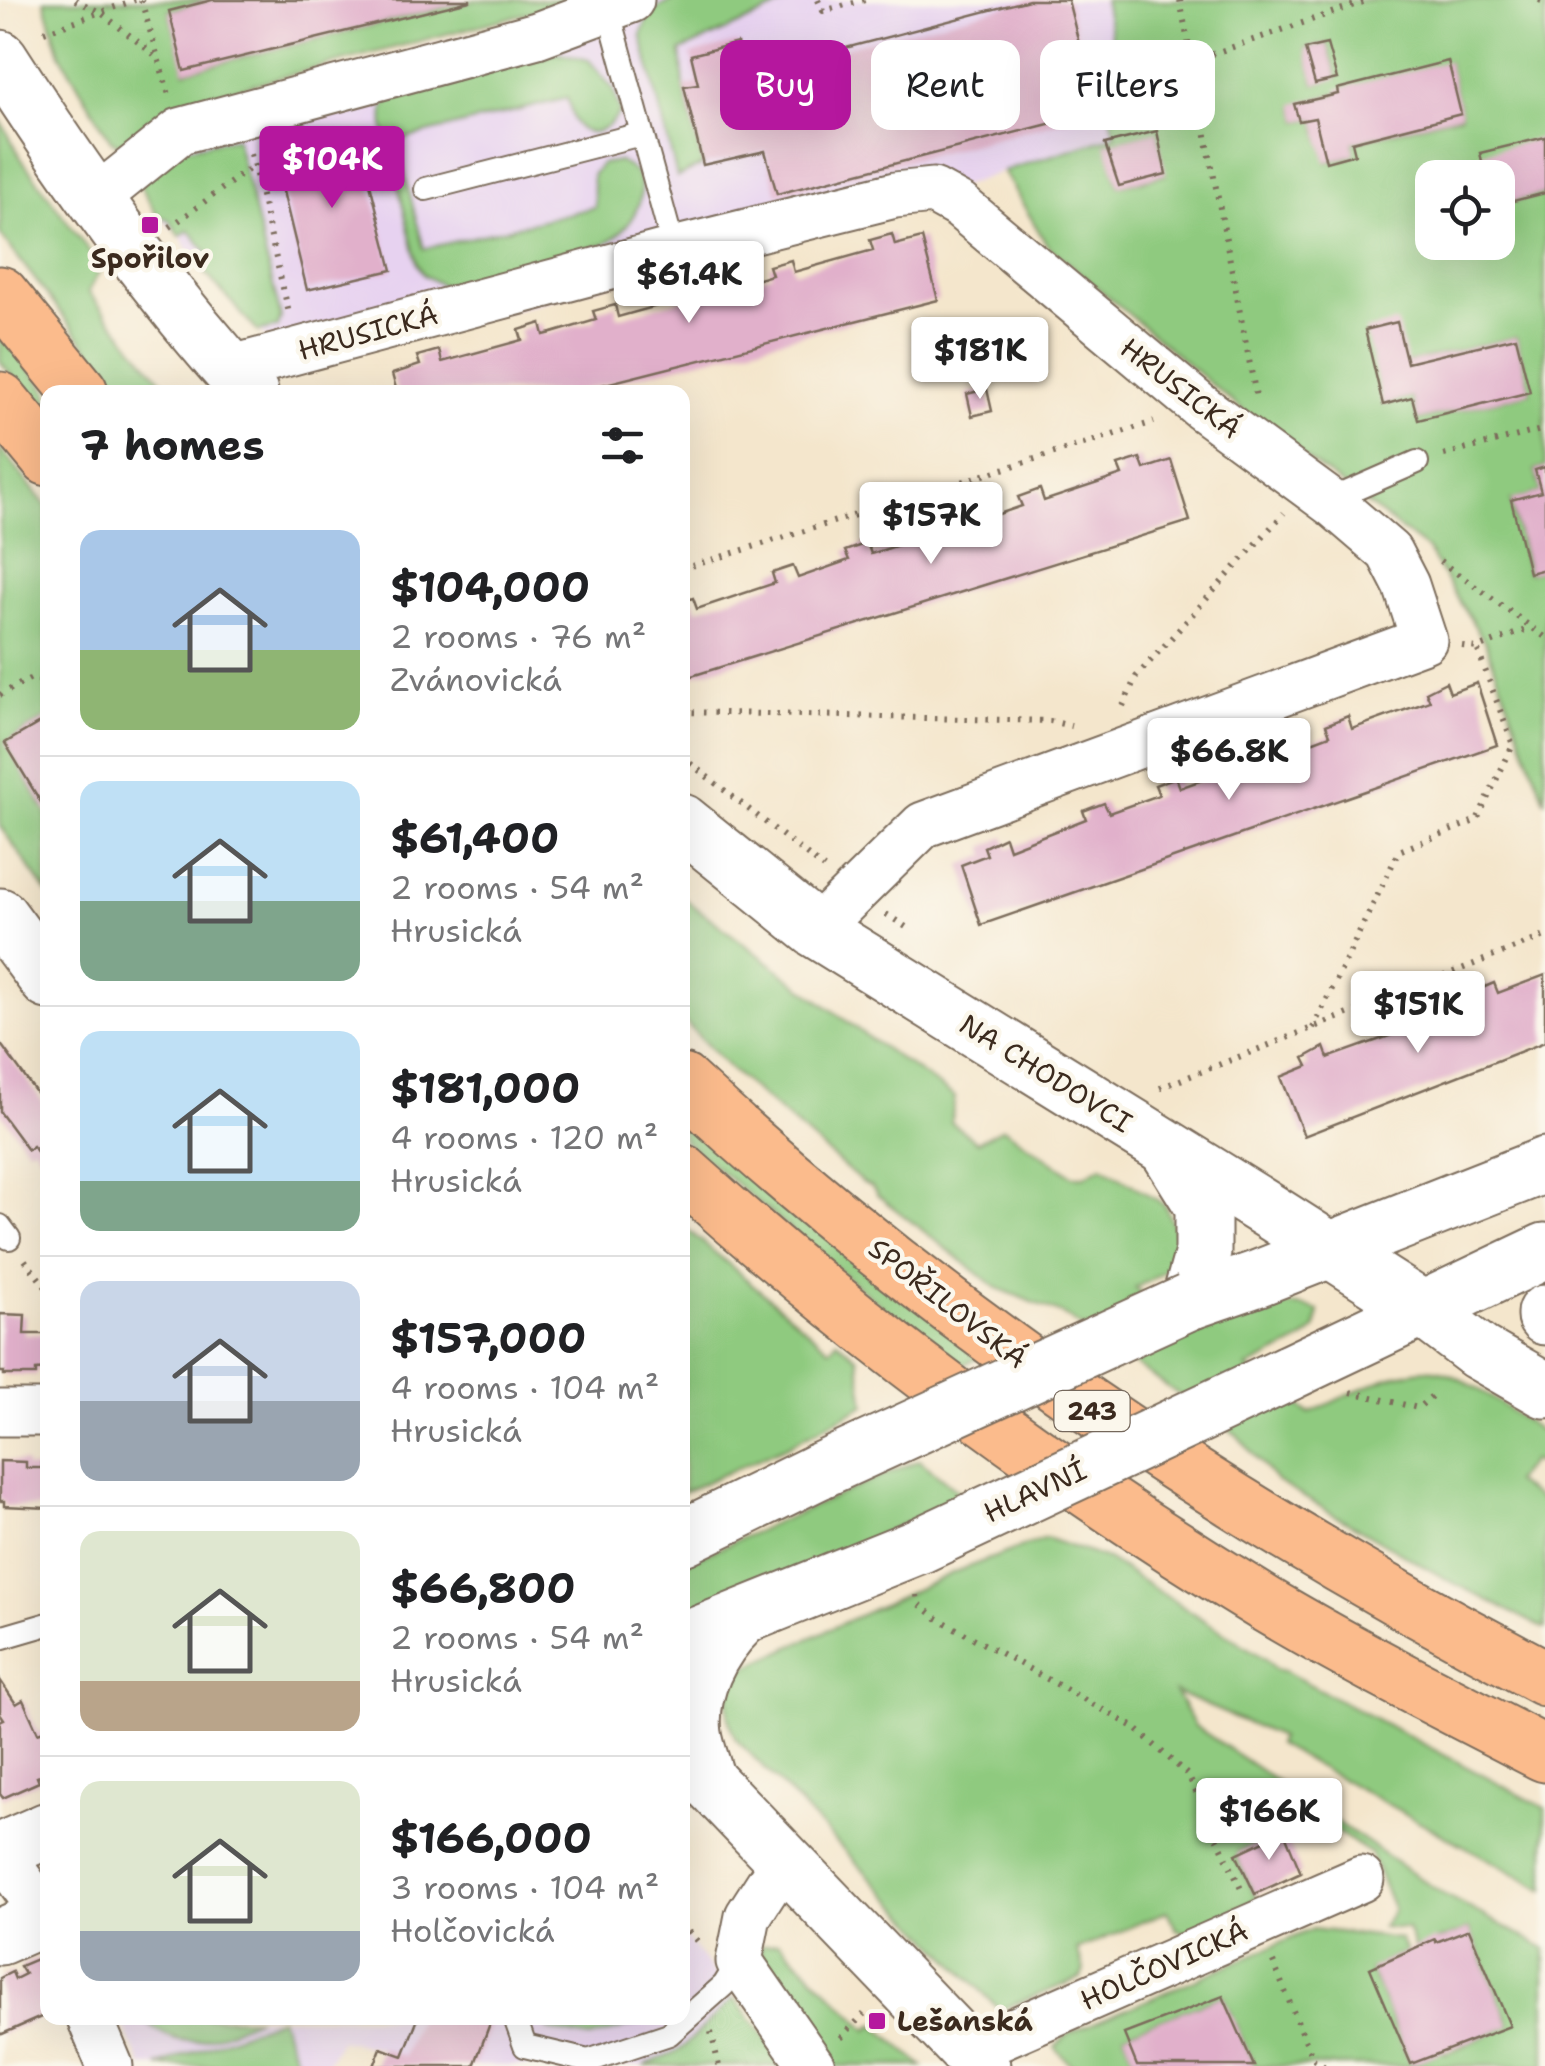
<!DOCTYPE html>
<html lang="en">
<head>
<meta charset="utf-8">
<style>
	body { margin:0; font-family:"Shantell Sans",sans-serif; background:#f2f2f2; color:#202124; height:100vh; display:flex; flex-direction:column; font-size:38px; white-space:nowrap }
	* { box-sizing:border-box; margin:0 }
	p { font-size:32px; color:#757577 }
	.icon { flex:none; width:55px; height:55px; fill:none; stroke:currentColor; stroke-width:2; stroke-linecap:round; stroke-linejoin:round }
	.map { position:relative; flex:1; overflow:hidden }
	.details { position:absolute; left:40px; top:385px; width:650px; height:1640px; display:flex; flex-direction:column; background:#fff; border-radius:20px; box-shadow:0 10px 40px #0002 }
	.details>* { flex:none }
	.banner { position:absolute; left:720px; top:40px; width:675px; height:90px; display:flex; gap:20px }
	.buttons { position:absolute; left:1415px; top:160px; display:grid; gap:20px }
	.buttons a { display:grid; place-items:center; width:100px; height:100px; border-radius:20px; background:#fff; box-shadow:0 10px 40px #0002; font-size:50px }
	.price { position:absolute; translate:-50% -85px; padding:0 22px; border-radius:10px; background:#fff; color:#222; font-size:32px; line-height:65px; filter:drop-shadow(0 2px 5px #0008) }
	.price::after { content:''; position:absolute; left:50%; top:60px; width:30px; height:22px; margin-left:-15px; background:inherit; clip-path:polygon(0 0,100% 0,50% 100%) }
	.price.on { background:#b5179e; color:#fff }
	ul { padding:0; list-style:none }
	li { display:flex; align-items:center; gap:30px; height:250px; padding:0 40px }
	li+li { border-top:2px solid #e0e0e0 }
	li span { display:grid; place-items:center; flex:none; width:280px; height:200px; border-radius:20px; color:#555 }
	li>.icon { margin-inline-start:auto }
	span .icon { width:120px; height:120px; fill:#fffc; stroke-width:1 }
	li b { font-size:42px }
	h2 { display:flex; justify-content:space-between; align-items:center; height:120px; padding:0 40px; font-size:42px }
	.tag { padding:0 35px; border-radius:20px; background:#fff; box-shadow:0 10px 40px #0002; font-size:35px; line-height:90px }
	.tag.on { background:#b5179e; color:#fff }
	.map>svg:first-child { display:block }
	.built { fill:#e7d2f0 }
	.green { fill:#8fca7f; stroke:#657a4e; stroke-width:2.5; fill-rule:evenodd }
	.building { fill:#e1b0cb }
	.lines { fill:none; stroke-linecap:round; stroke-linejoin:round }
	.service-casing { stroke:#7c6c5b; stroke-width:26 }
	.minor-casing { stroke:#7c6c5b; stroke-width:49 }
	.tertiary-casing { stroke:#7c6c5b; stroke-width:59 }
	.trunk-casing { stroke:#7c6c5b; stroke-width:59 }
	.path { stroke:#7c6c5b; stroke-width:6; stroke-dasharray:2.5 8; stroke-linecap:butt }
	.service { stroke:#fff; stroke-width:22 }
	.minor { stroke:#fff; stroke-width:45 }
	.tertiary { stroke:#fff; stroke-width:55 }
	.trunk { stroke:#fbbb8c; stroke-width:55 }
	.tertiary-bridge-casing { stroke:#7c6c5b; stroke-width:59; stroke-linecap:butt }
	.tertiary-bridge { stroke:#fff; stroke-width:55 }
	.poi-dot { fill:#b5179e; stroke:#fbf7ec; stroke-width:4 }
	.labels { text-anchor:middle; stroke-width:9; stroke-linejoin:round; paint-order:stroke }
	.shield { fill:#fbf7ec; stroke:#75685c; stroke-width:2.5 }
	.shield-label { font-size:25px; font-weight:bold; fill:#3b2a1e }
	.poi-label { font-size:28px; font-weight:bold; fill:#3b2a1e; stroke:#fbf7ec }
	.street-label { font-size:28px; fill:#3b2a1e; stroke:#fbf7ec }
</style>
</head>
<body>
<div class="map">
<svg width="1545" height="2066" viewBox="0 0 1545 2066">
	<rect width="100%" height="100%" fill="#fbf7ec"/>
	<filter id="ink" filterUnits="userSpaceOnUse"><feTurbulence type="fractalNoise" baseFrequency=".01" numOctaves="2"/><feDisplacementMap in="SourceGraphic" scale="20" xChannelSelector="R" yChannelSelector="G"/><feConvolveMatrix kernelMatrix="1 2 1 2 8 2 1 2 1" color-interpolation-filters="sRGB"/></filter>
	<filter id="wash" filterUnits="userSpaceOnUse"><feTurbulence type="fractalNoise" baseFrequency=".0048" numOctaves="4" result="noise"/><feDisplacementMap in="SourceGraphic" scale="40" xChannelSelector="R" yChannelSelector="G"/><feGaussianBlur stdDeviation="2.25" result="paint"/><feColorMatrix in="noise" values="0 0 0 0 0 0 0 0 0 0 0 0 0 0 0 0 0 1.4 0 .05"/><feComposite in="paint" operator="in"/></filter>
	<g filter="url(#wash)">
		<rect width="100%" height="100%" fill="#f4e6cc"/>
		<g class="built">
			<path d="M 594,0 L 1104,0 L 1119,78 L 1101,82 L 1116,136 L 1003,171 L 910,205 L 341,355 L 316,370 L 258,332 L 199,267 L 180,236 L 157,215 L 139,183 L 185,113 Z"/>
			<path d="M 683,1934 L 788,2066 L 374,2066 L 380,2048 L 340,2040 L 325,2066 L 142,2066 L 120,2018 L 682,2018 Z"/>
		</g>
		<g class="green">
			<path d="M 44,0 L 212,0 L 169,11 L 185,71 L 476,0 L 577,0 L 174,105 L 122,145 L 111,141 L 60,54 Z"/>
			<path d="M 674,0 L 794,0 L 681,51 L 684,86 L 703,165 L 677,177 L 641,34 L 651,11 Z"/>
			<path d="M 1104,0 L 1545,0 L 1545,137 L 1486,177 L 1432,178 L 1432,242 L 1498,242 L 1498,205 L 1545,193 L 1545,467 L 1535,470 L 1541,492 L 1511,501 L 1528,573 L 1545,569 L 1545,801 L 1486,644 L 1427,549 L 1237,406 L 1047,245 L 1003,171 L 1116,135 L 1100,82 L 1119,78 ZM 1327,44 L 1337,78 L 1315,84 L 1306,49 ZM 1448,62 L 1461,115 L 1352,142 L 1354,155 L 1327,162 L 1315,118 L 1299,121 L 1295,105 ZM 1157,132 L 1165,175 L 1119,186 L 1106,144 ZM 1516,337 L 1530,392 L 1418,420 L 1412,397 L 1384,405 L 1407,363 Z"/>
			<path d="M 557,52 L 589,60 L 613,89 L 620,112 C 611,128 588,144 575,122 C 571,116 570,105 567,98 L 396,141 L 424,249 L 595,207 L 592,175 L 601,164 L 619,161 C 626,166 634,170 638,176 C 650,201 625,233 605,244 L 443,286 L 424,275 L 417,264 L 384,127 C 382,109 384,99 399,89 Z"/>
			<path d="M 0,119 L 21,158 L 101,268 L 88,292 L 171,392 L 122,392 L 0,234 Z"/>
			<path d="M 236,138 L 281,317 L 278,327 L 258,332 L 199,266 L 211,257 L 189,230 L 180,236 L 169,220 L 157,215 L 139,183 L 179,149 Z"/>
			<path d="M 0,330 L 48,392 L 47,420 L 0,361 Z"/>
			<path d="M 0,448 L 47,507 L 47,718 L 6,743 L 47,814 L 47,892 L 0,826 Z"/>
			<path d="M 682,897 L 869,1038 L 955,1097 L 951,1122 L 977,1142 L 1003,1128 L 1073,1176 L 1084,1176 L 1102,1166 L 1165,1205 L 1181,1245 C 1172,1272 1158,1276 1135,1288 L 1198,1334 C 1236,1316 1276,1296 1319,1311 L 1316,1328 L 1303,1340 L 1247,1368 L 1309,1413 C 1344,1398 1398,1366 1436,1370 C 1463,1374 1520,1418 1545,1435 L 1545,1464 L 1531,1461 L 1514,1482 L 1545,1503 L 1545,1629 L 1446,1579 L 1276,1481 L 1237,1435 L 1062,1314 L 997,1288 L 877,1195 L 872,1187 L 863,1183 L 729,1068 L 683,1020 Z"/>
			<path d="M 682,1115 L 980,1357 L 956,1368 L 683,1140 Z"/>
			<path d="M 683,1226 L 830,1349 L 837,1341 L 858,1358 L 865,1405 L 785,1447 L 683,1492 Z"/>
			<path d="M 919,1460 L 964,1496 L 763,1589 L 683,1617 L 682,1564 Z"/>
			<path d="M 1046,1538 L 1107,1559 L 1267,1660 L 1275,1669 L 1284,1671 L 1545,1808 L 1545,1890 L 1277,1744 L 1280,1737 L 1175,1692 L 1195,1726 L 1443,1894 L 1545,1948 L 1545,2066 L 1254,2066 L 1223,1996 L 1124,2034 L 1137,2066 L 1072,2066 L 1055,2047 L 1068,2034 L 1313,1929 L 1400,1939 L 1406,1952 L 1370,1969 L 1411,2064 L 1443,2051 L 1445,2054 L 1510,2025 L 1469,1929 L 1415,1949 L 1407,1929 L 1382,1927 L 1394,1910 L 1370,1853 L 1317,1819 L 1238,1851 L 1236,1857 L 1257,1899 L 1186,1933 L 1176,1929 L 1167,1911 L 1077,1950 L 1084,1970 L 1081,1978 L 1000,2010 L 736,1739 C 725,1718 723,1687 742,1669 L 957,1571 Z"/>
			<path d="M 779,1942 L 868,2030 L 874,2024 L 923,2066 L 827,2066 L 762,1974 L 760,1946 Z"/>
			<path d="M 734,1998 L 788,2066 L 644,2066 L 681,2049 Z"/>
			<path d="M 143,2018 L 258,2018 C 214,2037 183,2058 143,2018 Z"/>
			<path d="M 280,2018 L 299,2066 L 157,2066 Z"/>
			<path d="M 542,2018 L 646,2018 L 637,2024 L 590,2038 L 548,2030 Z"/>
		</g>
		<g id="blocks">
			<g class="building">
				<path d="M 212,0 L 470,0 L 470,1 L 184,71 L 169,11 Z"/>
				<path d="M 1029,0 L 1068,0 L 1089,83 L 1061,90 L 1068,119 L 777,194 L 765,151 L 703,165 L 684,86 L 698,84 L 691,55 L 737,43 L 746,74 Z"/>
				<path d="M 1327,44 L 1337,79 L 1315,84 L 1305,49 Z"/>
				<path d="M 1448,61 L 1461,114 L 1352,142 L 1355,154 L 1326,162 L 1315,118 L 1299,121 L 1294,104 L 1338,94 L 1337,89 Z"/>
				<path d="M 1157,131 L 1166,174 L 1119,186 L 1105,144 Z"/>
				<path d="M 356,132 L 363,161 L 368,161 L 366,168 L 392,270 L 307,290 L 273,150 Z"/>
				<path d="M 1545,137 L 1545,193 L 1498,205 L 1498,178 L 1486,178 L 1480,153 Z"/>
				<path d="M 892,234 L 895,245 L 922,238 L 938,300 L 574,392 L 397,392 L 392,374 L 420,365 L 417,356 L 439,350 L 442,362 L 522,340 L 519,330 L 541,323 L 544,335 L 552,333 L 596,320 L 593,311 L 615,305 L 618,317 L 697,295 L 694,285 L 716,279 L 719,291 L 772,275 L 769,266 L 791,260 L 794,272 L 873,250 L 870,240 Z"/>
				<path d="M 1397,322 L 1407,363 L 1516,337 L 1530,392 L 1418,420 L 1412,397 L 1383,405 L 1365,330 Z"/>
				<path d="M 987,389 L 992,411 L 972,416 L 967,394 Z"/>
				<path d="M 1140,458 L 1144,469 L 1171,460 L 1190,521 L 682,679 L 682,601 L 693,598 L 697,609 L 775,583 L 772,573 L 793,566 L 798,578 L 849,560 L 845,551 L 867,543 L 871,554 L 948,529 L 944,520 L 966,512 L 970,524 L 1022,506 L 1018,497 L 1040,489 L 1044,501 L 1122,475 L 1118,465 Z"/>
				<path d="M 1545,467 L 1545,569 L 1529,573 L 1511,500 L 1541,492 L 1535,470 Z"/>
				<path d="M 1446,682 L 1450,693 L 1477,683 L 1497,745 L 981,925 L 961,865 L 987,855 L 984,847 L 1005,837 L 1009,849 L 1086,819 L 1083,811 L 1104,803 L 1109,813 L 1159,795 L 1155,785 L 1176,777 L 1180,788 L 1258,760 L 1254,751 L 1275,743 L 1280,754 L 1330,735 L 1326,725 L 1348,716 L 1352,729 L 1430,701 L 1426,692 Z"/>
				<path d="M 48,718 L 48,814 L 5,743 Z"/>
				<path d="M 1545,975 L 1545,1042 L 1304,1136 L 1281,1077 L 1308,1066 L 1304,1058 L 1324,1047 L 1328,1058 L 1406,1030 L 1402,1021 L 1423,1011 L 1427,1022 L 1477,1002 L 1473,992 L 1494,983 L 1498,993 Z"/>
				<path d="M 0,1043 L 48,1109 L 48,1177 L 42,1168 L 46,1165 L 33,1146 L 28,1150 L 0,1112 Z"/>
				<path d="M 0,1314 L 25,1315 L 24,1334 L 48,1334 L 48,1369 L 36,1370 L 36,1375 L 4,1375 L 4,1372 L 0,1372 Z"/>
				<path d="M 0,1461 L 26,1462 L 26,1468 L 42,1468 L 42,1462 L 48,1463 L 48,1508 L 4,1506 L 4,1501 L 0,1501 Z"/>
				<path d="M 0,1680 L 16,1704 L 23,1700 L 38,1733 L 46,1730 L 48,1735 L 48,1773 L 37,1777 L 39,1782 L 3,1798 L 0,1794 L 0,1721 L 4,1719 L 0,1713 Z"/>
				<path d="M 1281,1833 L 1285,1834 L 1301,1873 L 1255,1894 L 1236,1854 Z"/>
				<path d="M 1469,1929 L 1510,2026 L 1411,2064 L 1370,1968 L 1435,1939 L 1436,1942 Z"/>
				<path d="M 39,1958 L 48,1977 L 48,1991 L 40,1994 L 48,2014 L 0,2035 L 0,1978 L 12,1972 L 15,1979 L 25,1974 L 20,1966 Z"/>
				<path d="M 1223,1996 L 1254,2066 L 1137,2066 L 1124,2034 Z"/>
				<path d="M 418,2018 L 492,2018 L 474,2066 L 374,2066 L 381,2048 L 403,2056 Z"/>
			</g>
		</g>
	</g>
	<g filter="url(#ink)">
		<use href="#blocks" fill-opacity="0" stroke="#7c6c5b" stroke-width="2.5"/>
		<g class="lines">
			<defs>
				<g id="service">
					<path d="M 608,9 L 674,250"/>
					<path d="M 426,189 L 641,134"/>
					<path d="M 1333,504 L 1344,494 L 1417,462"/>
					<path d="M 0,1226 L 9,1238"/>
					<path d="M 0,1638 L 48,1624"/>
					<path d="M 515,2018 L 525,2046 L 588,2061 L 669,2034 L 724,1985 L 739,1961"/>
				</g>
				<g id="minor">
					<path d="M 94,200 L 180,131 L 537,35 L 631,0"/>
					<path d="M 229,369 L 674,250 L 895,195 L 933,191 L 960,206 L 1201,407 L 1333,504 L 1389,552 L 1406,585 L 1424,640 L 923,825 L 816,930"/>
					<path d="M 0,1413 L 48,1413"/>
					<path d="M 0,1853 L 46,1916"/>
					<path d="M 784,1860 L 748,1916 L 739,1961 L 812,2066"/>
					<path d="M 90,2018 L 110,2066"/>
					<path d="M 968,2051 L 1361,1879"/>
				</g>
				<g id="tertiary">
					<path d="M 0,58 C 76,176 156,289 250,392"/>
					<path d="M 682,822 L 816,930 L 1277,1216 L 1421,1308 L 1479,1352 L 1545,1390"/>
					<path d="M 0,916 L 48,981"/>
					<path d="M 1168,1150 L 1203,1206 L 1203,1252 L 1189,1302"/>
					<path d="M 1189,1302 L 1256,1279 L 1545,1165"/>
					<path d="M 1545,1313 L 1545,1317"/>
					<path d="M 1288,1373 L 1545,1251"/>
					<path d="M 682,1538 L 819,1471"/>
					<path d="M 682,1641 L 921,1545"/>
					<path d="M 682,1754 L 982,2066"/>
					<path d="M 707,1780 C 703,1765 696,1749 694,1734 C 689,1691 710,1649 740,1620"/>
					<path d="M 0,1851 L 48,1830"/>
					<path d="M 0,1937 L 48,1916"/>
				</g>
				<g id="trunk">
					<path d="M 0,294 L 80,392"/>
					<path d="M 0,400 L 48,458"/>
					<path d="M 682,1082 C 940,1322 1234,1516 1545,1678"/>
					<path d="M 682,1172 C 861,1334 1059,1479 1265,1604 C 1356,1658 1451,1706 1545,1754"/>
				</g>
			</defs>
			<use href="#service" class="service-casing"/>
			<use href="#minor" class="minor-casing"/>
			<use href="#tertiary" class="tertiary-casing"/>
			<use href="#trunk" class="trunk-casing"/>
			<g class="path">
				<path d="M 75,0 L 100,12 L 156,56"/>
				<path d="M 141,0 L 169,95"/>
				<path d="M 818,0 L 823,11 L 865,0"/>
				<path d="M 1180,0 L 1256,396"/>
				<path d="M 1539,0 L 1545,2"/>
				<path d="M 44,32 L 135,0"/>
				<path d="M 1192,61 L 1369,0"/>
				<path d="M 251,154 L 289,313"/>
				<path d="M 170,227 L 253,166"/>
				<path d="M 1444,455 L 1545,429"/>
				<path d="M 1440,561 L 1545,637"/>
				<path d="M 682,569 L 1154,422"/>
				<path d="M 1462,646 L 1477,648 L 1531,628"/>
				<path d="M 0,695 L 31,678 L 48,682"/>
				<path d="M 1123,706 L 1136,677 L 1284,513"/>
				<path d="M 682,712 L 1050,721 L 1071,726"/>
				<path d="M 682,757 L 824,868"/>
				<path d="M 886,914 L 909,929"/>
				<path d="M 1313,1028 L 1399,851 L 1477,820 L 1513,745 L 1477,648"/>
				<path d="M 1160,1088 L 1545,936"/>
				<path d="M 25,1260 L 48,1290"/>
				<path d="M 1351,1392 L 1418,1408 L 1433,1395"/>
				<path d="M 917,1595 L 918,1603 L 937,1618 L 1134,1727 L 1188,1775 L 1242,1891"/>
				<path d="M 682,1923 L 701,1945"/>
				<path d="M 1273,1962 L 1313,2059 L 1325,2066"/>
				<path d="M 711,2032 L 719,2066"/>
				<path d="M 841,2038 L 864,2014"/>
			</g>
			<use href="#service" class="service"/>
			<use href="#minor" class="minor"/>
			<use href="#tertiary" class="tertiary"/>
			<use href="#trunk" class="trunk"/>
			<defs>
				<g id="tertiary-bridge">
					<path d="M 819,1471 L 1189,1302"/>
					<path d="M 921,1545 L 1288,1373"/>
				</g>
			</defs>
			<use href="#tertiary-bridge" class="tertiary-bridge-casing"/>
			<use href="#tertiary-bridge" class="tertiary-bridge"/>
		</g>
	</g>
	<g class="poi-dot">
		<rect x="140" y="215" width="20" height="20" rx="5"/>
		<rect x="867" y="2011" width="20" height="20" rx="5"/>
	</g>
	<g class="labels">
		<rect class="shield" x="1054.5" y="1391" width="75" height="40" rx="8"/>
		<g class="shield-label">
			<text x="1092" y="1420">243</text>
		</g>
		<g class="poi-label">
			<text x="150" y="268">Spořilov</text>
			<text x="897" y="2031" text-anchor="start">Lešanská</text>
		</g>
		<g class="street-label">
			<text transform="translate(368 332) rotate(-15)" y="10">HRUSICKÁ</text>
			<text transform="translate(1181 388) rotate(38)" y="10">HRUSICKÁ</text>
			<text transform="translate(1046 1073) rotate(32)" y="10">NA CHODOVCI</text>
			<text transform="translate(948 1303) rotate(38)" y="10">SPOŘILOVSKÁ</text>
			<text transform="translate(1035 1491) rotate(-25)" y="10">HLAVNÍ</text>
			<text transform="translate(1164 1965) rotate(-24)" y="10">HOLČOVICKÁ</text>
		</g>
	</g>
</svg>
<div class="buttons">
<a><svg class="icon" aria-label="locate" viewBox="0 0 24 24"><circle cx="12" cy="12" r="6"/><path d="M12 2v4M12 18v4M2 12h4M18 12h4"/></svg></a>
</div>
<b class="price on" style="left:332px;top:211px">$104K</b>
<b class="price" style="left:689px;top:326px">$61.4K</b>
<b class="price" style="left:980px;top:402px">$181K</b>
<b class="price" style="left:931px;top:567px">$157K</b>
<b class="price" style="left:1229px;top:803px">$66.8K</b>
<b class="price" style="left:1418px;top:1056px">$151K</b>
<b class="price" style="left:1269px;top:1863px">$166K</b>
<div class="banner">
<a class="tag on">Buy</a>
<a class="tag">Rent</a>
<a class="tag">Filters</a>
</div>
<section class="details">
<h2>7 homes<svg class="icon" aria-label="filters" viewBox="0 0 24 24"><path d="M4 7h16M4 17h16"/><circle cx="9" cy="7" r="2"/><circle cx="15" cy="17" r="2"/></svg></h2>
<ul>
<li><span style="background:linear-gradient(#a9c7e8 60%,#8fb573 0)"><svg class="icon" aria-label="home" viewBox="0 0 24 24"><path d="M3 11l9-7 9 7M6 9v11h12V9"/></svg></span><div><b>$104,000</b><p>2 rooms · 76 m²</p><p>Zvánovická</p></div></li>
<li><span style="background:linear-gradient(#bfe0f5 60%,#7fa58c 0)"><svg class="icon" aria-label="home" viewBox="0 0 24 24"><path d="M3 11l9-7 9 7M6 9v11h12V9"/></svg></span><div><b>$61,400</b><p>2 rooms · 54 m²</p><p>Hrusická</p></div></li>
<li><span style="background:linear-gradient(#bfe0f5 75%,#7fa58c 0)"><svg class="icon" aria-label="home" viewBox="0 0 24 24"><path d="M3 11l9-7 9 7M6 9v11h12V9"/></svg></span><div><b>$181,000</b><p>4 rooms · 120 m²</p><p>Hrusická</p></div></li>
<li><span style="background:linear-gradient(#c9d6e8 60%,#9aa5b1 0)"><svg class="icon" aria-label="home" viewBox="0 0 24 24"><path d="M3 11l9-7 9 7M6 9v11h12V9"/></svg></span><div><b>$157,000</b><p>4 rooms · 104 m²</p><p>Hrusická</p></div></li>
<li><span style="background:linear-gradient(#dfe7d0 75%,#b9a48a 0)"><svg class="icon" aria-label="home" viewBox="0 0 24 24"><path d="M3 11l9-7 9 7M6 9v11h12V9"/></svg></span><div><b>$66,800</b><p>2 rooms · 54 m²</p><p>Hrusická</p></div></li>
<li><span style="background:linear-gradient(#dfe7d0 75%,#9aa5b1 0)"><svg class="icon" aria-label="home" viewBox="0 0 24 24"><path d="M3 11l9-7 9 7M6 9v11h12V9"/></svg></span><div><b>$166,000</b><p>3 rooms · 104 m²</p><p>Holčovická</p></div></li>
</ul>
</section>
</div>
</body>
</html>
